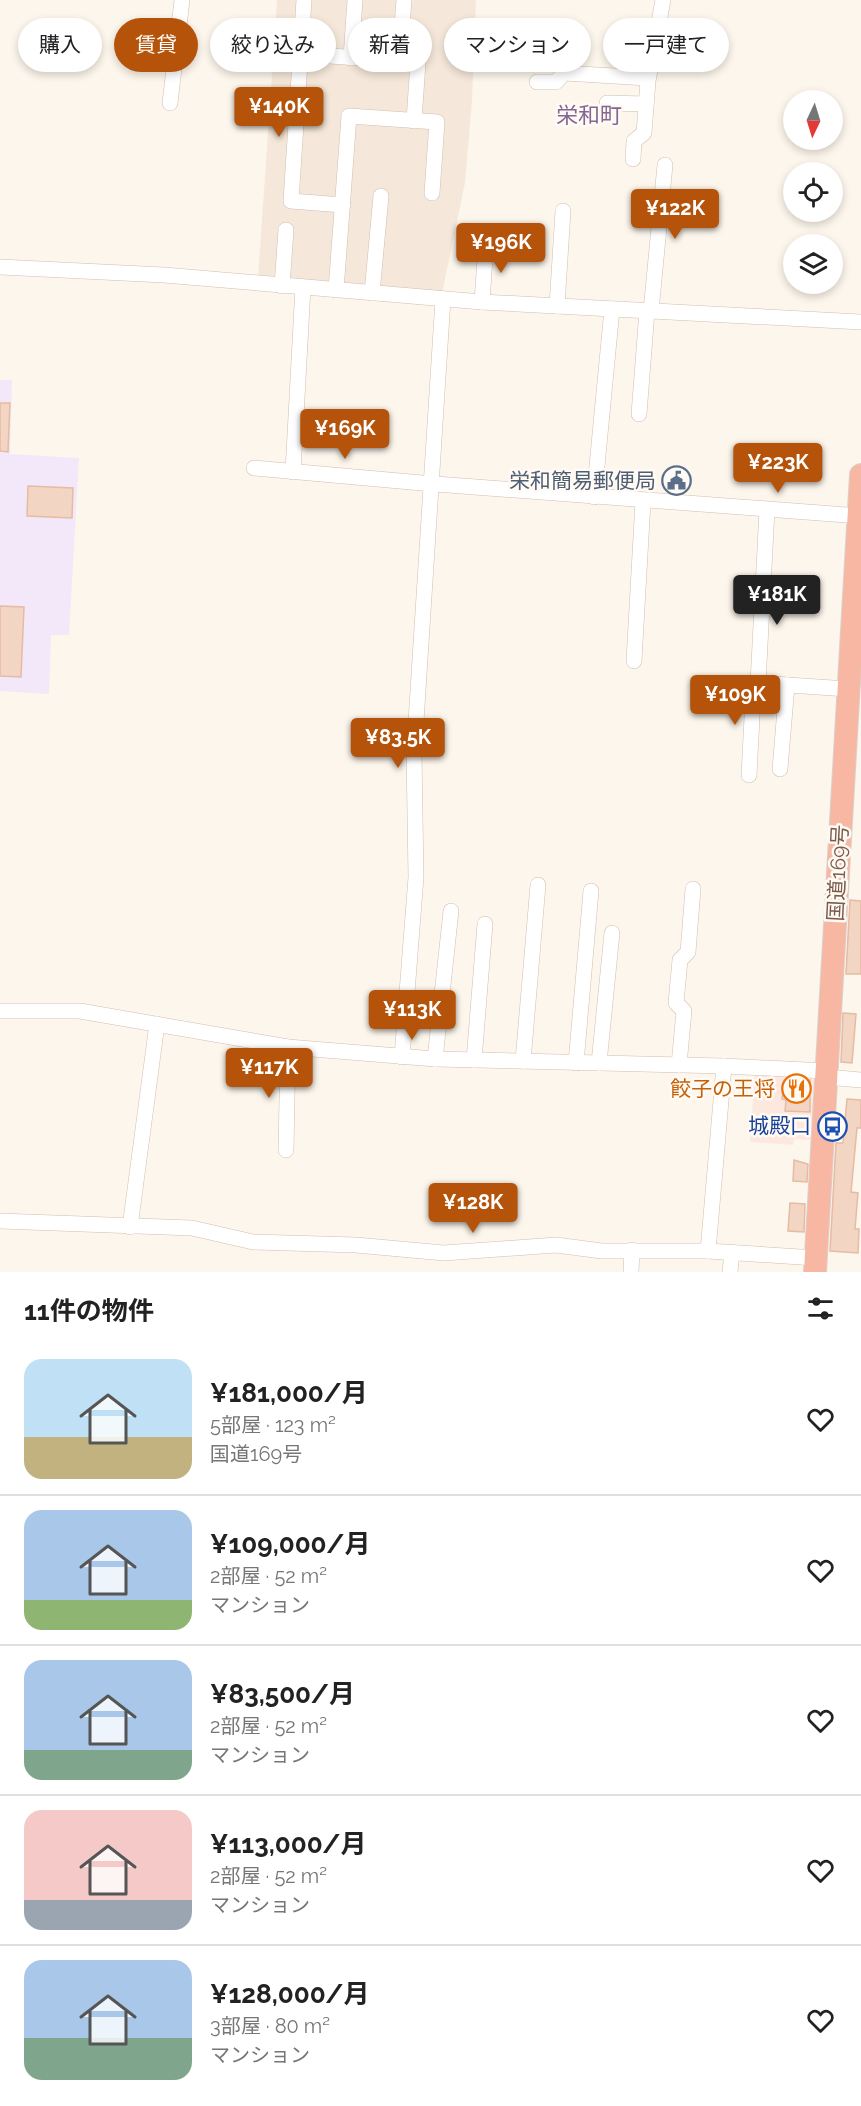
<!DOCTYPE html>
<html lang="ja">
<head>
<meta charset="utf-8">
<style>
	body { margin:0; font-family:Raleway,"Noto Sans JP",sans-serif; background:#f6f6f6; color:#222; height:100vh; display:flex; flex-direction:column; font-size:22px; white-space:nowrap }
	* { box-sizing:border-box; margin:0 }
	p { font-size:20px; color:#767676 }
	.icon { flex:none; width:33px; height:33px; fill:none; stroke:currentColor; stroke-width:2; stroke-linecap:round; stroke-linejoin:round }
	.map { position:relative; height:1272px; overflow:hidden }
	.side { display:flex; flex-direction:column; background:#fff; flex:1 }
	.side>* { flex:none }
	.hud { position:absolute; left:18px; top:18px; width:825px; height:54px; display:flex; gap:12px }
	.needle { width:39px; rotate:184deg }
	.tools { position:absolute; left:783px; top:90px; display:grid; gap:12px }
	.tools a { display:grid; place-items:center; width:60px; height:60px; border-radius:50%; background:#fff; box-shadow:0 3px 9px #0003; font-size:30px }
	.price { position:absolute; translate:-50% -51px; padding:0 14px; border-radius:6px; background:#b45309; color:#fff; font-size:20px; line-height:39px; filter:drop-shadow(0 2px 3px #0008) }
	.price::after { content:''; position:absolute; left:50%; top:36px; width:18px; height:14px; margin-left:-9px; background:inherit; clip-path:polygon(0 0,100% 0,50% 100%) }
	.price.on { background:#222; color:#fff }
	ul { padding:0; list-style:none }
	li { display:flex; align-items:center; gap:18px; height:150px; padding:0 24px }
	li+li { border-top:2px solid #e0e0e0 }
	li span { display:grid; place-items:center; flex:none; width:168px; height:120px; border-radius:18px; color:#555 }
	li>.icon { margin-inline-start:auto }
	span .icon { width:72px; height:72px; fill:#fffc; stroke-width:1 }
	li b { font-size:26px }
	h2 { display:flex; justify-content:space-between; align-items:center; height:72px; padding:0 24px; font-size:26px }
	.pill { padding:0 21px; border-radius:27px; background:#fff; box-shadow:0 3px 9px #0003; font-size:21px; line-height:54px }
	.pill.on { background:#b45309; color:#fff }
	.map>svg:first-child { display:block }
	.residential { fill:#f5e8da }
	.commercial { fill:#fde8e0 }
	.education { fill:#f3e8fa }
	.building { fill:#f3d5c3; stroke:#e6bba3; stroke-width:1.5 }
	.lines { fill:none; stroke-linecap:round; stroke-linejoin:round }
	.minor-casing { stroke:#d1beb0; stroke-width:16 }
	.highway-casing { stroke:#dad1cd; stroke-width:24 }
	.minor { stroke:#fff; stroke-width:15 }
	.highway { stroke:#f7b7a3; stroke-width:22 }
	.labels { text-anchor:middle; stroke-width:5; stroke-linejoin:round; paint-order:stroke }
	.service-label { font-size:21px; fill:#4e5e75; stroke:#fffaf3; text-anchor:end }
	.street-label { font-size:21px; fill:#7a5c4d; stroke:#fffaf3 }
	.food-label { font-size:21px; fill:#c56008; stroke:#fffaf3; text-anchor:end }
	.transit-label { font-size:21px; fill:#164399; stroke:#fffaf3; text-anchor:end }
	.neighbourhood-label { font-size:22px; fill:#846695; stroke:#fffaf3 }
</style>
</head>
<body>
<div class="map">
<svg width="861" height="1272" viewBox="0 0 861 1272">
	<rect width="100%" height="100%" fill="#fdf6ec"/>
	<path class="residential" d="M 277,0 L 476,0 L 472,101 L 465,183 L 442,293 L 258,279 Z"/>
	<path class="commercial" d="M 755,1071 L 807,1075 L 816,1082 L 811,1140 L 794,1139 L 793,1145 L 750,1142 Z"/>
	<path class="education" d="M 0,380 L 12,380 L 10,454 L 79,458 L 69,635 L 51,635 L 49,694 L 0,691 Z"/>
	<g class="building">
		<path d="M 0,403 L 10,403 L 8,452 L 0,451 Z"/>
		<path d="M 28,486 L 73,488 L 72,518 L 27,516 Z"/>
		<path d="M 0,606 L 24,607 L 21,677 L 0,676 Z"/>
		<path d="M 850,900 L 861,901 L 861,974 L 846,974 Z"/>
		<path d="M 843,1013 L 856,1014 L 852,1063 L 841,1062 Z"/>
		<path d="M 786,1079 L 810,1080 L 810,1112 L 785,1111 L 786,1100 L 782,1099 L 784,1081 Z"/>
		<path d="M 847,1099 L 861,1100 L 861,1128 L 857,1128 L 851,1192 L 858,1193 L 855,1229 L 859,1229 L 858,1253 L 830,1251 L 836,1143 L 843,1143 Z"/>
		<path d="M 794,1160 L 808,1164 L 807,1182 L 793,1181 Z"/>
		<path d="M 790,1203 L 805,1204 L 804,1232 L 788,1231 Z"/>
	</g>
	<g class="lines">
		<defs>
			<g id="minor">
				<path d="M 304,0 L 291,201 L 343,205"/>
				<path d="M 402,26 L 404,0"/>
				<path d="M 301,54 L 418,62 L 414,121"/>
				<path d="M 351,58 L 355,0"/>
				<path d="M 537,82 L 556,82 L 564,73 L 648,78"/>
				<path d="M 170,103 L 182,0"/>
				<path d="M 607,103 L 646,104"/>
				<path d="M 633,159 L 634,141 L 644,133 L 648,81 L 663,0"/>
				<path d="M 0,267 L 164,275 L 482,302 L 861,322"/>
				<path d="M 282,286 L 286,230"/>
				<path d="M 336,290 L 349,116 L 437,122 L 432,193"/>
				<path d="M 372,293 L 381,196"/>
				<path d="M 482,302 L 486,244"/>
				<path d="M 557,306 L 563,211"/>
				<path d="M 651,311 L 665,165"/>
				<path d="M 639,414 L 647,311"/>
				<path d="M 254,468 L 422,483 L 860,516"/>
				<path d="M 293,472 L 303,287"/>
				<path d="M 594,497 L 612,309"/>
				<path d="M 767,510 L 758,683 L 848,689"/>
				<path d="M 634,661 L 643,501"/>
				<path d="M 780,769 L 787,685"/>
				<path d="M 749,775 L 753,698 L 758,683"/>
				<path d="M 0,1011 L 80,1011 L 288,1047 L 435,1059 L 724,1066 L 826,1071"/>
				<path d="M 402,1057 L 416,877 L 414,753 L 443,299"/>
				<path d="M 435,1059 L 451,911"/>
				<path d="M 474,1060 L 485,924"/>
				<path d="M 523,1061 L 538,885"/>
				<path d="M 576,1063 L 591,891"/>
				<path d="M 599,1063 L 612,933"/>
				<path d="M 679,1065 L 684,1011 L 676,1003 L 680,960 L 688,952 L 693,889"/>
				<path d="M 827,1077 L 861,1080"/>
				<path d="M 286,1150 L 288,1047"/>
				<path d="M 0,1221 L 192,1228 L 253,1242 L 356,1245 L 444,1253 L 556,1245 L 602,1251 L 708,1251 L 816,1258"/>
				<path d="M 130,1227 L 157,1024"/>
				<path d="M 708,1251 L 724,1066"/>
				<path d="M 631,1272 L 632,1250"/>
				<path d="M 730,1272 L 732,1252"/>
			</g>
			<path id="highway" d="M 815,1272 L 861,475"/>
		</defs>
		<use href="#minor" class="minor-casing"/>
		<use href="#highway" class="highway-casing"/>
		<use href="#minor" class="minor"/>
		<use href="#highway" class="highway"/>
	</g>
	<defs>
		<symbol id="civic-ring" viewBox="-11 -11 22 22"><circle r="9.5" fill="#fffaf3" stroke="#5c6f8a" stroke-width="1.5"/><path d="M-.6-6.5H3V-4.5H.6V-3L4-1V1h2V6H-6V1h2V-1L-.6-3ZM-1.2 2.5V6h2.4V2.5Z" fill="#5c6f8a"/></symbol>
		<symbol id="restaurant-ring" viewBox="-11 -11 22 22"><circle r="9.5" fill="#fffaf3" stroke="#e8710a" stroke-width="1.5"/><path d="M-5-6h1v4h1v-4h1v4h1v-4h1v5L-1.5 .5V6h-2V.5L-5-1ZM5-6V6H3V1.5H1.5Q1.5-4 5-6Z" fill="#e8710a"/></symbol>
		<symbol id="bus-ring" viewBox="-11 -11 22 22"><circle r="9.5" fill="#fffaf3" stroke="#1a4fb4" stroke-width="1.5"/><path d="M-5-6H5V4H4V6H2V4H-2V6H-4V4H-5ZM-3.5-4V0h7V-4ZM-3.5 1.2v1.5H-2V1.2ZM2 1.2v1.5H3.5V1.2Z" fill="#1a4fb4"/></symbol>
	</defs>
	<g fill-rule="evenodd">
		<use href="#civic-ring" x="660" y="464" width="33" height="33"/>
		<use href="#restaurant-ring" x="780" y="1072" width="33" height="33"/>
		<use href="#bus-ring" x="816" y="1110" width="33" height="33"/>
	</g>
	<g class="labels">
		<g class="service-label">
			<text x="656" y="488">栄和簡易郵便局</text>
		</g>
		<g class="street-label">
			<text transform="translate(838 873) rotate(-87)" y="7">国道169号</text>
		</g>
		<g class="food-label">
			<text x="775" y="1096">餃子の王将</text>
		</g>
		<g class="transit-label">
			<text x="811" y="1133">城殿口</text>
		</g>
		<g class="neighbourhood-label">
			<text x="589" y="123">栄和町</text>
		</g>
	</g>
</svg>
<div class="tools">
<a><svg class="needle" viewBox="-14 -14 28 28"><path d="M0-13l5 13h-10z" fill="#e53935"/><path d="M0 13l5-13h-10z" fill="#767676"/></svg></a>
<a><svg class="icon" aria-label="locate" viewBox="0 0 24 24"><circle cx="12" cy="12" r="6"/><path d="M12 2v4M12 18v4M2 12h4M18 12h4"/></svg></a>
<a><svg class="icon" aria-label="layers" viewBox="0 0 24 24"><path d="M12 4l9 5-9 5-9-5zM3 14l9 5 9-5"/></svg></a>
</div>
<b class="price" style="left:279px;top:138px">¥140K</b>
<b class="price" style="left:675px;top:240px">¥122K</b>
<b class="price" style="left:501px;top:274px">¥196K</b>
<b class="price" style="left:345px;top:460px">¥169K</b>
<b class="price" style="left:778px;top:494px">¥223K</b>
<b class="price on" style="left:777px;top:626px">¥181K</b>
<b class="price" style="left:735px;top:726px">¥109K</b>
<b class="price" style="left:398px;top:769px">¥83.5K</b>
<b class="price" style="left:412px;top:1041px">¥113K</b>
<b class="price" style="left:269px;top:1099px">¥117K</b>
<b class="price" style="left:473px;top:1234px">¥128K</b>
<div class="hud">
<a class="pill">購入</a>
<a class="pill on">賃貸</a>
<a class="pill">絞り込み</a>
<a class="pill">新着</a>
<a class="pill">マンション</a>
<a class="pill">一戸建て</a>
</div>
</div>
<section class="side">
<h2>11件の物件<svg class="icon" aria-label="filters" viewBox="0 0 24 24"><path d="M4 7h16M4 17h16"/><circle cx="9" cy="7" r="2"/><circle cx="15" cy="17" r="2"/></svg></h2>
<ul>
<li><span style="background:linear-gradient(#bfe0f5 65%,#c2b280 0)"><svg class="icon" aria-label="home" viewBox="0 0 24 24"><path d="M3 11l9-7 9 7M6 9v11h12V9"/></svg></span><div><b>¥181,000/月</b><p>5部屋 · 123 m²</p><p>国道169号</p></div><svg class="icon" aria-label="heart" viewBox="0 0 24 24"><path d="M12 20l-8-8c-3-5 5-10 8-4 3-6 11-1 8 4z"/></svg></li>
<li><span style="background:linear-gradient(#a9c7e8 75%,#8fb573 0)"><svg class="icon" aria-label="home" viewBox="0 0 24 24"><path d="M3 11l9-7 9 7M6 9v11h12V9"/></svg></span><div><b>¥109,000/月</b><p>2部屋 · 52 m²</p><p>マンション</p></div><svg class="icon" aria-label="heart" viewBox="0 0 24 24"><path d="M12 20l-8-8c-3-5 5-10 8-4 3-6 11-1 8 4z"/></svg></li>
<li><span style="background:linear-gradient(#a9c7e8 75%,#7fa58c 0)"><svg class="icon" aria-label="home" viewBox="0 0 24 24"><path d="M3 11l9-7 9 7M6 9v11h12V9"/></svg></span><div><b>¥83,500/月</b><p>2部屋 · 52 m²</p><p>マンション</p></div><svg class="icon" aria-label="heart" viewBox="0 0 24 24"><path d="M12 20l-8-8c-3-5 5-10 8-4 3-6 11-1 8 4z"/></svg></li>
<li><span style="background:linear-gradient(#f6c9c9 75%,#9aa5b1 0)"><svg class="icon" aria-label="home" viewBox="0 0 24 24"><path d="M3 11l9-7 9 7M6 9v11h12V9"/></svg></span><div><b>¥113,000/月</b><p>2部屋 · 52 m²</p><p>マンション</p></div><svg class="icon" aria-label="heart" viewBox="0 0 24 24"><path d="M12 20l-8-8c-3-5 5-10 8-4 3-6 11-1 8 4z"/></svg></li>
<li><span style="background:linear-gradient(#a9c7e8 65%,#7fa58c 0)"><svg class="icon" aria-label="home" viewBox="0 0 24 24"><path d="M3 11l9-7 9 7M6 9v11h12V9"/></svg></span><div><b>¥128,000/月</b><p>3部屋 · 80 m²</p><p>マンション</p></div><svg class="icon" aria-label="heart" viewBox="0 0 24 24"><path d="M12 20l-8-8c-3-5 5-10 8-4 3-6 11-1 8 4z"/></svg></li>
</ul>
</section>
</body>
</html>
